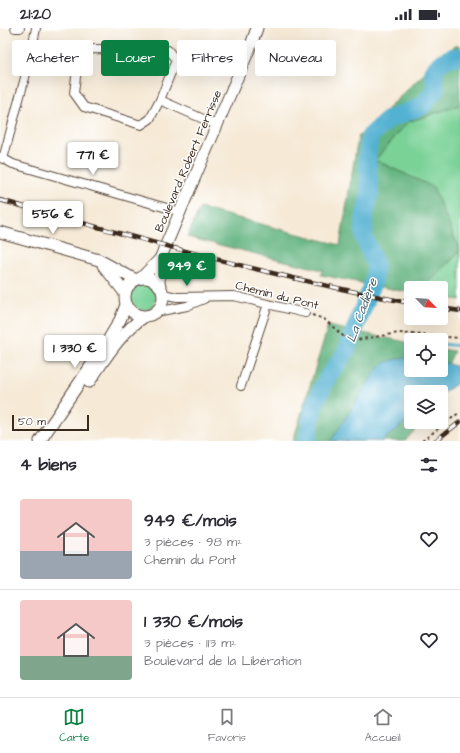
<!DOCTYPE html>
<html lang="fr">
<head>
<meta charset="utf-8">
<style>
	body { margin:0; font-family:"Architects Daughter",sans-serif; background:#f2f2f3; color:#2b2b33; height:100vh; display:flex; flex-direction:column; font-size:15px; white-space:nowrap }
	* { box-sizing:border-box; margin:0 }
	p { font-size:13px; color:#7c7c81 }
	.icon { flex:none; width:22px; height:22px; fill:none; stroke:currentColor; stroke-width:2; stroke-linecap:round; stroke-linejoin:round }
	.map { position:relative; height:413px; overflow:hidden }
	.panel { display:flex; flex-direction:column; background:#fff; flex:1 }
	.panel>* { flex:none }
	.banner { position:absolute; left:12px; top:12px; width:436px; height:36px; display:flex; gap:8px }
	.needle { width:26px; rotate:114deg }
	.buttons { position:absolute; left:404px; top:253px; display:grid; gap:8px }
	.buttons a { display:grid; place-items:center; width:44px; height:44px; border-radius:4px; background:#fff; box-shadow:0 4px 16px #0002; font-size:20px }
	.scale { position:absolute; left:12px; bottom:10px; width:77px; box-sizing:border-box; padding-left:4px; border:2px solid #3b2a1e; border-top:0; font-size:11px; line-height:14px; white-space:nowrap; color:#3b2a1e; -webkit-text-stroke:3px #fff; paint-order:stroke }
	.price { position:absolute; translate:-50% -34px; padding:0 9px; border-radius:4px; background:#fff; color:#222; font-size:13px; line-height:26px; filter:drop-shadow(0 1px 2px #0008) }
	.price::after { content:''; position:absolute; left:50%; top:24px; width:12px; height:9px; margin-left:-6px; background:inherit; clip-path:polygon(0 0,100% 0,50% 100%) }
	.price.current { background:#0b8043; color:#fff }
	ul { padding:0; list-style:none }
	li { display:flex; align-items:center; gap:12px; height:100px; padding:0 20px }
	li+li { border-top:1px solid #e1e1e2 }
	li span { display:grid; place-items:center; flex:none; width:112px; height:80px; border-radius:4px; color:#555 }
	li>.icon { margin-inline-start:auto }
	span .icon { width:48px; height:48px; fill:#fffc; stroke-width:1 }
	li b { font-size:17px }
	h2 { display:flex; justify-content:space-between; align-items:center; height:48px; padding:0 20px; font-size:17px }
	.tag { padding:0 14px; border-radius:4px; background:#fff; box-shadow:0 4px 16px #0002; font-size:14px; line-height:36px }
	.tag.current { background:#0b8043; color:#fff }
	.status { display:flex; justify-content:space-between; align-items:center; height:28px; padding:0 20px; background:#fff; direction:ltr }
	.status svg { height:11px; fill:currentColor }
	.dock { display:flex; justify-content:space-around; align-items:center; height:56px; border-top:1px solid #e1e1e2; background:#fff; font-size:11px; color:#7c7c81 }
	.dock a { display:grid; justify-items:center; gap:2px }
	.dock .current { color:#0b8043 }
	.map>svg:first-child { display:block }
	.green { fill:#7ad297; stroke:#5a7e5a }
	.forest { fill:#63b480; stroke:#4f6f4f }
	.water { fill:#53b1d1; stroke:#476e78 }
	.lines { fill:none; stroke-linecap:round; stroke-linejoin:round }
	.stream { stroke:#53b1d1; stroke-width:3 }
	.river { stroke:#53b1d1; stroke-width:18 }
	.minor-casing { stroke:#57473a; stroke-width:10 }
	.tertiary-casing { stroke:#57473a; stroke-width:13 }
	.path { stroke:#57473a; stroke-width:2; stroke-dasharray:3 3; stroke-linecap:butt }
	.minor { stroke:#fff; stroke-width:8 }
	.tertiary { stroke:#fff; stroke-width:11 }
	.rail-casing { stroke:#3b2a1e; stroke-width:4.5 }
	.rail { stroke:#fff; stroke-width:3; stroke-dasharray:9; stroke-linecap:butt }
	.labels { text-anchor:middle; stroke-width:3; stroke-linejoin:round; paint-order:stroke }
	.street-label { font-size:12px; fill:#3b2a1e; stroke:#fff }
	.water-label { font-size:13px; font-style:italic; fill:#456066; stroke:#fff }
</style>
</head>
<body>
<div class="status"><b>21:20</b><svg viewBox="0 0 49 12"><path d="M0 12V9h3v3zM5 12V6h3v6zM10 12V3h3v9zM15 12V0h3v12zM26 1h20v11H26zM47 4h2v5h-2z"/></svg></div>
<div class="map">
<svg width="460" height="413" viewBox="0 0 460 413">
	<rect width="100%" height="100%" fill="#fff"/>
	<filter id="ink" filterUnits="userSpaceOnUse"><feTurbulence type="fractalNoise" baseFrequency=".025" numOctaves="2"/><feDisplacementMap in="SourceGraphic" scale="8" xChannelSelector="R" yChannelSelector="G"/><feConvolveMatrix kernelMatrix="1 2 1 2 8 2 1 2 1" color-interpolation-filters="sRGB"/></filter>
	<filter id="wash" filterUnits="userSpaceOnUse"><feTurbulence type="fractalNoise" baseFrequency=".012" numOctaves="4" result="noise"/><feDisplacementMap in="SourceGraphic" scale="16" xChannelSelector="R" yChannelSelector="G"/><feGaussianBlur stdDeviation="0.9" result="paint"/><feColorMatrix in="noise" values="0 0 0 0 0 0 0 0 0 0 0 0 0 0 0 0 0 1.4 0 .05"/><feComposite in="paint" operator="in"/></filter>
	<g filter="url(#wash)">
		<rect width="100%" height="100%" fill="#f6ead7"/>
		<g class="green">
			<path d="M 460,77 L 460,223 L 433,159 L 375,132 L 408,94 Z"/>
			<path d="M 460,224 L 460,272 L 441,269 L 441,260 L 424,260 Z"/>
			<circle cx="143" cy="269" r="13"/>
		</g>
		<g class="forest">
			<path d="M 460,17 L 460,77 L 408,94 L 375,132 L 433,159 L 460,223 L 424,260 L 411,260 L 411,265 L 321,247 L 322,242 L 187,209 L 200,180 L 340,217 L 358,109 L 452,19 Z"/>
			<path d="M 328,298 L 411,315 L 411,342 L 441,342 L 441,321 L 454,323 L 436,364 L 411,364 L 411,394 L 422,394 L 405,413 L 293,413 Z"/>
		</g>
		<path class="water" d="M 400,330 L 411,330 L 411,342 L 441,342 L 441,333 L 460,340 L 460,353 L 441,367 L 441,364 L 411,364 L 411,390 L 382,413 L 331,413 L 375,344 L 384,335 Z"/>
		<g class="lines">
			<path class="stream" d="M 441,316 L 460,318"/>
			<path class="river" d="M 307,413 L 314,377 L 329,347 L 346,324 L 374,252 L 375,236 L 364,210 L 364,192 L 370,164 L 367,128 L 370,108 L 389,91 L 422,78 L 436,61 L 433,43 C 440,35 449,27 460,29"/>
		</g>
	</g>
	<g filter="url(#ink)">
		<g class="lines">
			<defs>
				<g id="minor">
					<path d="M 15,0 L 20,0"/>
					<path d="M 160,72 L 176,32 L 168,22 L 90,21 L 78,33 L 74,65 L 84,79 L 141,97 L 150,91 L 160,72 L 217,97"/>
					<path d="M 0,129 L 13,136 L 181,184"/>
					<path d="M 3,131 L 30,31 L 36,0"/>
					<path d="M 163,266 L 177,269 L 234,268 L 305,285"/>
					<path d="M 156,284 L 187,278 L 204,271"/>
					<path d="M 241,358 L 268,276"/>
				</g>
				<g id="tertiary">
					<path d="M 0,204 L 99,232 L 136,252"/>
					<path d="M 103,237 L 125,265"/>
					<circle cx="144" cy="269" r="19"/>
					<path d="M 141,250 L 160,231"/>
					<path d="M 159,256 L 160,231 L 251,17 L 257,0"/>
					<path d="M 89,354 C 105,331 121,304 144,289"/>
					<path d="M 40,413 L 107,314 L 120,292 L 126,277"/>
				</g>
			</defs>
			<use href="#minor" class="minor-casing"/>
			<use href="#tertiary" class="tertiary-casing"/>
			<g class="path">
				<path d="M 312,287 L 324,291 L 343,308 L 356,312 L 399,305 L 460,310"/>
				<path d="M 422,413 L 460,384"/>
			</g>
			<use href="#minor" class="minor"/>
			<use href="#tertiary" class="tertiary"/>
			<defs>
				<g id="rail">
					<path d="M 0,172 C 136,210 272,249 411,275"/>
					<path d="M 441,280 L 460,283"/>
					<path d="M 435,413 L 460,394"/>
				</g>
			</defs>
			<use href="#rail" class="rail-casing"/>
			<use href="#rail" class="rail"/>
		</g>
	</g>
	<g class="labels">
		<g class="street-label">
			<text transform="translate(188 133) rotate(-67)" y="4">Boulevard Robert Ferrisse</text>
			<text transform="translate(277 267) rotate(14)" y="4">Chemin du Pont</text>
		</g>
		<g class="water-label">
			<text transform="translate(361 282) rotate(-70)" y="5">La Cadière</text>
		</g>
	</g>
</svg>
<div class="buttons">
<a><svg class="needle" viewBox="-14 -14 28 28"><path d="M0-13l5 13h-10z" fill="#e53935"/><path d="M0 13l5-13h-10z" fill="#7c7c81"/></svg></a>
<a><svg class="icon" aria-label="locate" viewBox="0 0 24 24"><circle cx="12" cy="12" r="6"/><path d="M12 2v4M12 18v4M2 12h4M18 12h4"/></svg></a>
<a><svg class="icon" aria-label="layers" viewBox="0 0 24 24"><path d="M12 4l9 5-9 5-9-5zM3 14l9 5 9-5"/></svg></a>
</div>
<div class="scale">50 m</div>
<b class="price" style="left:93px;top:148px">771 €</b>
<b class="price" style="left:53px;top:207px">556 €</b>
<b class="price current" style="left:187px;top:259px">949 €</b>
<b class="price" style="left:75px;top:341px">1 330 €</b>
<div class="banner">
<a class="tag">Acheter</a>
<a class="tag current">Louer</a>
<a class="tag">Filtres</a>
<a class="tag">Nouveau</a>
</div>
</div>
<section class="panel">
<h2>4 biens<svg class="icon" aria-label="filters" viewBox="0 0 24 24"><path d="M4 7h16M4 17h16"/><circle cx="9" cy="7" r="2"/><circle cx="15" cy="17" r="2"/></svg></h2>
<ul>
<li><span style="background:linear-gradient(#f6c9c9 65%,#9aa5b1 0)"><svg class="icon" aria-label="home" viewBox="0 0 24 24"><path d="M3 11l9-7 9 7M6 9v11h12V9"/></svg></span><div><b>949 €/mois</b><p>3 pièces · 98 m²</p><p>Chemin du Pont</p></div><svg class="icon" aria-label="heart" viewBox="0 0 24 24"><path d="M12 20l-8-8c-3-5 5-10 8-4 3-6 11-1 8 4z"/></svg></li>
<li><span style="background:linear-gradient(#f6c9c9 70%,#7fa58c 0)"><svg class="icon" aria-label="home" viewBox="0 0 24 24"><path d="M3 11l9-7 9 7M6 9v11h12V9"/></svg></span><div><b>1 330 €/mois</b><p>3 pièces · 113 m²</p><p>Boulevard de la Libération</p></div><svg class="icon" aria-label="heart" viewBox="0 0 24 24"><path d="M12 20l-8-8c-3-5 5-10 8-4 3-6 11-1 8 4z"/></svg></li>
</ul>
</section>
<nav class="dock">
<a class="current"><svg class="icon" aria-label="map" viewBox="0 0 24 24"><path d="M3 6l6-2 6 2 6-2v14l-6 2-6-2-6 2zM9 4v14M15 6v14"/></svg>Carte</a>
<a><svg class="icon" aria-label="saved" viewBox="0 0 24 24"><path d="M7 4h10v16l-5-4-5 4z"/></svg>Favoris</a>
<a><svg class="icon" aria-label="home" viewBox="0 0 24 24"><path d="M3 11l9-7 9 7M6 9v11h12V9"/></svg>Accueil</a>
</nav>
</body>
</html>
